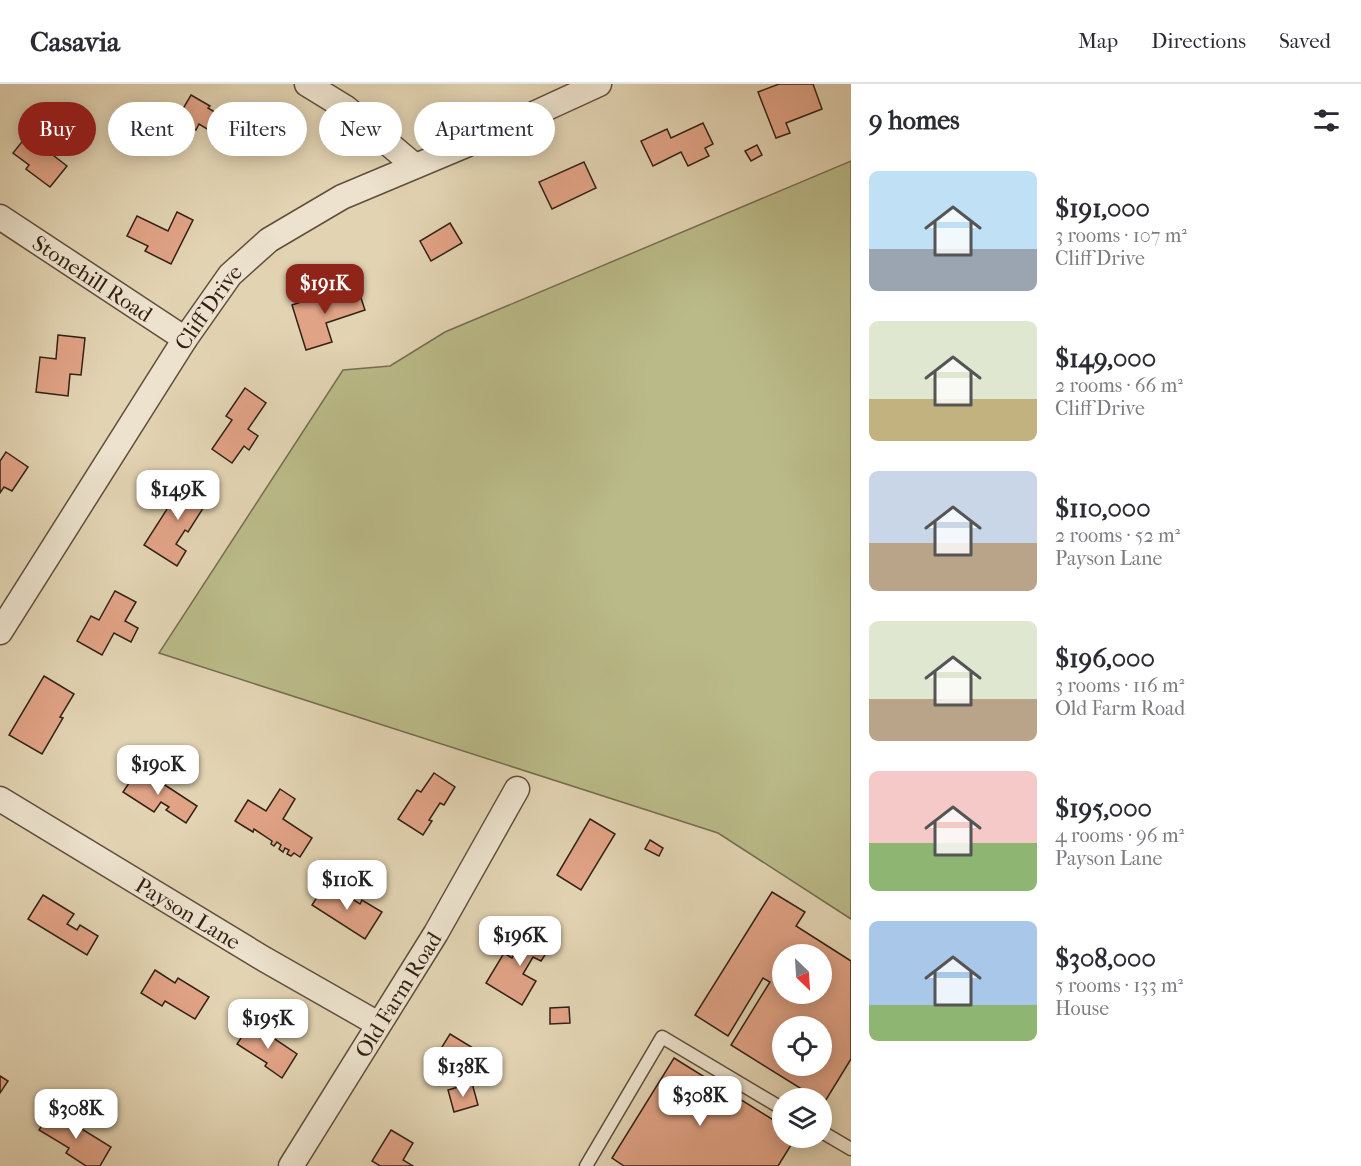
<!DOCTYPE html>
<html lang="en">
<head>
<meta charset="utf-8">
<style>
	body { margin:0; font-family:"IM FELL French Canon",serif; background:#f7f7f7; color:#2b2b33; height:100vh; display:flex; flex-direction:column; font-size:22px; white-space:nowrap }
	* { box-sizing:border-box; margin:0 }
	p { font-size:20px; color:#7c7c81 }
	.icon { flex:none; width:33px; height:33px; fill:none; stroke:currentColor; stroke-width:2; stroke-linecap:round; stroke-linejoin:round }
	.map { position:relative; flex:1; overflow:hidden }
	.panel { display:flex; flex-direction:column; background:#fff; width:510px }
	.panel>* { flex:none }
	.hud { position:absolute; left:18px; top:18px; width:570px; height:54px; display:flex; gap:12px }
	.needle { width:39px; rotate:155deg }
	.controls { position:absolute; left:772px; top:860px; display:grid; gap:12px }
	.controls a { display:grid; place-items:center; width:60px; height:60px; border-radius:50%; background:#fff; box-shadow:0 3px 15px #0003; font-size:30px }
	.price { position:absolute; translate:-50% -51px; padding:0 14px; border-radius:12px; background:#fff; color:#222; font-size:20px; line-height:39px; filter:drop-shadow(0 2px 3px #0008) }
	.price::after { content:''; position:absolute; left:50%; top:36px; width:18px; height:14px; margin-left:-9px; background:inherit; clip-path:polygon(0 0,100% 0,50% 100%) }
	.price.on { background:#8f2418; color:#fff }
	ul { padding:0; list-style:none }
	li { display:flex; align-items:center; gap:18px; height:150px; padding:0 18px }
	li span { display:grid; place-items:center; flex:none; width:168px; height:120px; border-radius:9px; color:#555 }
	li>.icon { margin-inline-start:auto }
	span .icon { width:72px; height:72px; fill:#fffc; stroke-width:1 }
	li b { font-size:26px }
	h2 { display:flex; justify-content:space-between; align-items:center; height:72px; padding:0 18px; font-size:26px }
	.chip { padding:0 21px; border-radius:27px; background:#fff; box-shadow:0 3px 15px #0003; font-size:21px; line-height:54px }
	.chip.on { background:#8f2418; color:#fff }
	header { display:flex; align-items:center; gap:36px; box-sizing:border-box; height:84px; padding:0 30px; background:#fff; border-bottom:2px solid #e1e1e2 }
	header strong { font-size:28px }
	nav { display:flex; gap:33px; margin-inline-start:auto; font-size:21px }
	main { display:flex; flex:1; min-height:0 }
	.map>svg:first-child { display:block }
	.green { fill:#baba88; stroke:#766e4e; stroke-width:1.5 }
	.building { fill:#e1a386; stroke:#332115; stroke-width:1.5; fill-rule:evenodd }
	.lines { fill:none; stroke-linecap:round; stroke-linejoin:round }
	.service-casing { stroke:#5f4e3c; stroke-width:15 }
	.minor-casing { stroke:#5f4e3c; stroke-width:27 }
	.service { stroke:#ece2cd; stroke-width:12 }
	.minor { stroke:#ece2cd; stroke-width:24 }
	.labels { text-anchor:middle; stroke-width:5; stroke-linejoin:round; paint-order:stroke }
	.street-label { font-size:22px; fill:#332115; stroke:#ece2cd }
</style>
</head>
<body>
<header>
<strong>Casavia</strong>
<nav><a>Map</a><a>Directions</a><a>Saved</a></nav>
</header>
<main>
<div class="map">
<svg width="851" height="1082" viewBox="0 0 851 1082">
	<rect width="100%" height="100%" fill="#e2d3b2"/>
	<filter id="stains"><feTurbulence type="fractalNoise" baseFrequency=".00333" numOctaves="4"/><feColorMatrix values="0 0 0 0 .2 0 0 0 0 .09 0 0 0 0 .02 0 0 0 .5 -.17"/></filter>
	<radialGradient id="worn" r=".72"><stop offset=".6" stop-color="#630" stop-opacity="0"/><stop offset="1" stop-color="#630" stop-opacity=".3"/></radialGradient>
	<path class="green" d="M 851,77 L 851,835 L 718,749 L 159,569 L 343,286 L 390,282 L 445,248 Z"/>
	<g class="building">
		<path d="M 779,0 L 813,0 L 822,25 L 786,39 L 790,49 L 776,54 L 758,8 Z"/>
		<path d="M 191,11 L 210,22 L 208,24 L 223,33 L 227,26 L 257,44 L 244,67 L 199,40 L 196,46 L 177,35 Z"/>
		<path d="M 703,39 L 713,60 L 705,64 L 709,72 L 688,82 L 681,68 L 653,82 L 641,57 L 667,45 L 671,54 Z"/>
		<path d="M 29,49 L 51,65 L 49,68 L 67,82 L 50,103 L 26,85 L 29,81 L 13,69 Z"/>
		<path d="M 757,61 L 762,71 L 751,77 L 745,67 Z"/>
		<path d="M 584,78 L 596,104 L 552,125 L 539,98 Z"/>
		<path d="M 177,128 L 193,136 L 171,180 L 145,167 L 148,162 L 127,152 L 137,132 L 168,147 Z"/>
		<path d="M 450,139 L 462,159 L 431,177 L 420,157 Z"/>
		<path d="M 346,203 L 348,212 L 359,208 L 365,226 L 326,239 L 332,258 L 306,266 L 292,221 Z"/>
		<path d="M 58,251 L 85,254 L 81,291 L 70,290 L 68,312 L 36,308 L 40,273 L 56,275 Z"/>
		<path d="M 245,304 L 266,319 L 248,345 L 258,352 L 249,366 L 244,362 L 232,379 L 212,365 L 232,336 L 226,332 Z"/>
		<path d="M 6,368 L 28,383 L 12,407 L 4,403 L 0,409 L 0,377 Z"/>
		<path d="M 187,394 L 212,410 L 188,448 L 185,446 L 176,460 L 186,467 L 177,482 L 144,461 Z"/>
		<path d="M 115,507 L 136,518 L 125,537 L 138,544 L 131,558 L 114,549 L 102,571 L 77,557 L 91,532 L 99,536 Z"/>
		<path d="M 44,592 L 74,610 L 60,633 L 63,634 L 42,670 L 9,651 Z"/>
		<path d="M 139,684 L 197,722 L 186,739 L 166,726 L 169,723 L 161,718 L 154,728 L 123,708 Z"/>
		<path d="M 434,689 L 455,703 L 444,721 L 440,719 L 429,736 L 432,737 L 423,751 L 398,735 L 417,706 L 421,708 Z"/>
		<path d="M 280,705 L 295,715 L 283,735 L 312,754 L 300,773 L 294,769 L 291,772 L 287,770 L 289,766 L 285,764 L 283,768 L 279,765 L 281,761 L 277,758 L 274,762 L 271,760 L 272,757 L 254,745 L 253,748 L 235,737 L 248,716 L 266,727 Z"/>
		<path d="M 590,735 L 615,750 L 581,806 L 557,791 Z"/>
		<path d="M 650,756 L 663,764 L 659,772 L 645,765 Z"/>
		<path d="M 326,799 L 360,820 L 362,816 L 382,828 L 365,855 L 312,821 Z"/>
		<path d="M 772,808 L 805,828 L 796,842 L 851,877 L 851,975 L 824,1019 L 822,1014 L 816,1014 L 731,961 L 770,898 L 763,894 L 728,952 L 695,931 ZM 783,870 L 822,870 L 822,909 L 783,909 ZM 783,942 L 822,942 L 822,981 L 783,981 Z"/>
		<path d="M 43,811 L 74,830 L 67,840 L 77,846 L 80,841 L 98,852 L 87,871 L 28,835 Z"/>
		<path d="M 532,842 L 555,856 L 541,877 L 533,873 L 523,890 L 536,897 L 522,921 L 486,899 L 504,869 L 512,874 Z"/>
		<path d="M 155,886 L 175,899 L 178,894 L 209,913 L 195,935 L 165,917 L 162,922 L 141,909 Z"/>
		<path d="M 569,923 L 570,939 L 550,940 L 550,924 Z"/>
		<path d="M 251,939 L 297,970 L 282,994 L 265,982 L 267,979 L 237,960 Z"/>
		<path d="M 450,950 L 473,964 L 454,994 L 432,979 Z"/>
		<path d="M 674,974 L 783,1042 L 783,1053 L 796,1053 L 778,1082 L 624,1082 L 612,1074 Z"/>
		<path d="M 0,992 L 8,997 L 0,1009 Z"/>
		<path d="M 472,999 L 478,1021 L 454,1028 L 448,1006 Z"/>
		<path d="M 51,1026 L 111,1063 L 100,1082 L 86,1082 L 66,1069 L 69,1064 L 39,1046 Z"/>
		<path d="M 391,1046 L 413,1059 L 403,1076 L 413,1082 L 380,1082 L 372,1077 Z"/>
	</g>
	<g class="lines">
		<defs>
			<g id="service">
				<path d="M 822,1048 L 851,1065"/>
				<path d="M 586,1082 L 662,953 L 783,1025"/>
			</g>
			<g id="minor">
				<path d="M 307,0 L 346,24 L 415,82"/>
				<path id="s1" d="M 0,133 L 185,255"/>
				<path id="s2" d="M 0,548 L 185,255 L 230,191 L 269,156 L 342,113 L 466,61 L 599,0"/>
				<path id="s3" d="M 0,715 L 264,875 L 378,940"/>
				<path id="s4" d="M 291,1082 L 436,849 L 517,705"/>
			</g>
		</defs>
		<use href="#service" class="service-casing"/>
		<use href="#minor" class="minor-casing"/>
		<use href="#service" class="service"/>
		<use href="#minor" class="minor"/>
	</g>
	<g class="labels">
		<g class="street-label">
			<text dy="8" stroke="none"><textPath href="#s1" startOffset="111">Stonehill Road</textPath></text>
			<text dy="8" stroke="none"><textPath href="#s2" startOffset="386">Cliff Drive</textPath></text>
			<text dy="8" stroke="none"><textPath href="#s3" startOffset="220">Payson Lane</textPath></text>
			<text dy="8" stroke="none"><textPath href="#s4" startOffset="202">Old Farm Road</textPath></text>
		</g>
	</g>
	<rect width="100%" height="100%" filter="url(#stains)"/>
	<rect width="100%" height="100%" fill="url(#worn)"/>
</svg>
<div class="controls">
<a><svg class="needle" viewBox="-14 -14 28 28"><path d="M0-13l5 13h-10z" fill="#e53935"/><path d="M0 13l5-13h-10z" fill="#7c7c81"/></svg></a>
<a><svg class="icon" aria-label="locate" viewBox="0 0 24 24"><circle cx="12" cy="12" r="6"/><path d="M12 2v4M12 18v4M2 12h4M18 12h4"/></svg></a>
<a><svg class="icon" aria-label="layers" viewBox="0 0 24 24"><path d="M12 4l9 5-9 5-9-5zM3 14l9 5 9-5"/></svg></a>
</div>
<b class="price on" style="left:325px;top:231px">$191K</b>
<b class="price" style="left:178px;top:437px">$149K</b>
<b class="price" style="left:158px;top:712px">$190K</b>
<b class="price" style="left:347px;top:827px">$110K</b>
<b class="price" style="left:520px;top:883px">$196K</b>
<b class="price" style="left:268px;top:966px">$195K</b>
<b class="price" style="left:463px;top:1014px">$138K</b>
<b class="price" style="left:700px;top:1043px">$308K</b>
<b class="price" style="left:76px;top:1056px">$308K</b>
<div class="hud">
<a class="chip on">Buy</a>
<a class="chip">Rent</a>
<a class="chip">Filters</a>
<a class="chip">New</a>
<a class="chip">Apartment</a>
</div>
</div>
<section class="panel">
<h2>9 homes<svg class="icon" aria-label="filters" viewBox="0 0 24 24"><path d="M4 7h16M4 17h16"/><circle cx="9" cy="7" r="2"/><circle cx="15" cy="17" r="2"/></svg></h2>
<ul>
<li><span style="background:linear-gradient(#bfe0f5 65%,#9aa5b1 0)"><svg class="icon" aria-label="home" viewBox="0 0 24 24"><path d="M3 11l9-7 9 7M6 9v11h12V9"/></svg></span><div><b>$191,000</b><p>3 rooms · 107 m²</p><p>Cliff Drive</p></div></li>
<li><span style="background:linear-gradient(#dfe7d0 65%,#c2b280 0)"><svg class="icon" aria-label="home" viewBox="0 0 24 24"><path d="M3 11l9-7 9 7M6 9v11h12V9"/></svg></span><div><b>$149,000</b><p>2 rooms · 66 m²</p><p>Cliff Drive</p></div></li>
<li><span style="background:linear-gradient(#c9d6e8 60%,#b9a48a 0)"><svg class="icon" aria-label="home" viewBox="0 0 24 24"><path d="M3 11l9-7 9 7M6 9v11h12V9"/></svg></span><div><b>$110,000</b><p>2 rooms · 52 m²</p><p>Payson Lane</p></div></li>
<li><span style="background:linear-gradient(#dfe7d0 65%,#b9a48a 0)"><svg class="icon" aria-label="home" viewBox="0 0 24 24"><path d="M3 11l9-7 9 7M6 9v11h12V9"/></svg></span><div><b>$196,000</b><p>3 rooms · 116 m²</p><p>Old Farm Road</p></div></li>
<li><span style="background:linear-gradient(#f6c9c9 60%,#8fb573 0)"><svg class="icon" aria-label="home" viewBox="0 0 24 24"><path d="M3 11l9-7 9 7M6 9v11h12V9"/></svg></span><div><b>$195,000</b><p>4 rooms · 96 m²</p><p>Payson Lane</p></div></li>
<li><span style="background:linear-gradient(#a9c7e8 70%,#8fb573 0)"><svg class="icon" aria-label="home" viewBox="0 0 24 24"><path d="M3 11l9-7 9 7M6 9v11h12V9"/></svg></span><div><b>$308,000</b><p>5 rooms · 133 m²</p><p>House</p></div></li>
</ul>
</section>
</main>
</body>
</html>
